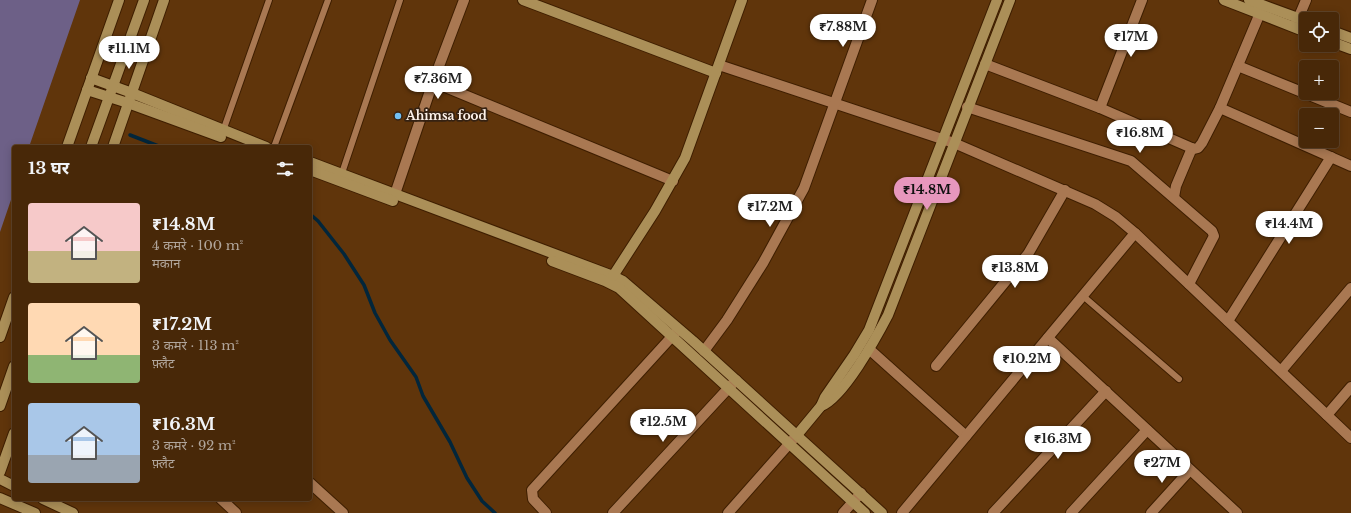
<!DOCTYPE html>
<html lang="hi">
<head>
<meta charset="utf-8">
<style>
	body { margin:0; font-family:"Libre Baskerville","Noto Sans Devanagari",serif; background:#4f3012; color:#f1f3f6; height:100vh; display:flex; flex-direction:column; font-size:15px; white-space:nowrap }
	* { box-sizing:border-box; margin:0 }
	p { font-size:13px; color:#b1a69c }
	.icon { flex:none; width:22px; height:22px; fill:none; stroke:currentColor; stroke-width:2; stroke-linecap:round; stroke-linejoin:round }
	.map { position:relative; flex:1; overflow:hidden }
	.details { position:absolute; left:12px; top:145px; width:300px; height:356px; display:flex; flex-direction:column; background:#482808; border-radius:4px; box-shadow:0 2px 10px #0003,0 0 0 1px #604429 }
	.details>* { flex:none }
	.tools { position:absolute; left:1299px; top:12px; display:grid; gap:8px }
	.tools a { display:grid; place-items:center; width:40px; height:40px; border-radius:4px; background:#482808; box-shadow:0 2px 10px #0003,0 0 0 1px #604429; font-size:20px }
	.price { position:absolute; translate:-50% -34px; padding:0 9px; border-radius:14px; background:#fff; color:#222; font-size:13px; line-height:26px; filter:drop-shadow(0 1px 2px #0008) }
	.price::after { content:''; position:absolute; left:50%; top:24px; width:12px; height:9px; margin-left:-6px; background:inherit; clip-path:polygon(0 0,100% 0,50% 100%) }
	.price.selected { background:#e797bd; color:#111 }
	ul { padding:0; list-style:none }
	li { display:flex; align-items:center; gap:12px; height:100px; padding:0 16px }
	li span { display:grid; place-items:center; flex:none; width:112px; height:80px; border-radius:4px; color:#555 }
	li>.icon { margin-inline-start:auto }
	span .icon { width:48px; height:48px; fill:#fffc; stroke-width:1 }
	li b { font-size:17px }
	h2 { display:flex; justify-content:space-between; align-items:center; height:48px; padding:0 16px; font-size:17px }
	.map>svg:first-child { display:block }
	.green { fill:#6d6087 }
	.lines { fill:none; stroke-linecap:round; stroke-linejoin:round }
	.stream { stroke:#02263b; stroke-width:3.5 }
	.lane-casing { stroke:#3e1e00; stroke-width:8 }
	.street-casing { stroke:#3e1e00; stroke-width:12 }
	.secondary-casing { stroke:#3e1e00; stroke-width:12 }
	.lane { stroke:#a97852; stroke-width:6 }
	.street { stroke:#a97852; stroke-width:10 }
	.secondary { stroke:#ab8f58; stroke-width:10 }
	.poi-dot { fill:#72c1f5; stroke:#362212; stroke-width:1.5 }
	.labels { text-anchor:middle; stroke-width:3.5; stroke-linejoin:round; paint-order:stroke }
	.poi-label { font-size:12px; font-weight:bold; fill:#fcf1e9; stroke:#362212; text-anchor:start }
</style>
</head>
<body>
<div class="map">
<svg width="1351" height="513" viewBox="0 0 1351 513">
	<rect width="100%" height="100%" fill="#60350b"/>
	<path class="green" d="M 0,0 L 80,0 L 29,147 L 14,147 L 14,191 L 0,232 Z"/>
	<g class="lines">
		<g class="stream">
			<path d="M 130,135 L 161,147"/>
			<path d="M 310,214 L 318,221 L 344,254 L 364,285 L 375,313 L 390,340 L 416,377 L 423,396 L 450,442 L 467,478 L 482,501 L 495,513"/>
		</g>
		<defs>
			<g id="lane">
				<path d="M 223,131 L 269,0"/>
				<path d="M 274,147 L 328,0"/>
				<path d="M 342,173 L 400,0"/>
				<path d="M 1083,296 L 1179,379"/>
			</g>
			<g id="street">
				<path d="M 1295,26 L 1306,0"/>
				<path d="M 985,64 L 1100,108 L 1194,149 L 1198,148 L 1202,143 L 1220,108 L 1263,6"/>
				<path d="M 719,65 L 954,143 L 1095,204 L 1116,217 L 1135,233 L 1351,438"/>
				<path d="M 1238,66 L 1351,112"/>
				<path d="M 433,82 L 673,181"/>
				<path d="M 967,107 L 1131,161 L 1212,231 L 1214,236 L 1189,284"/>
				<path d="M 1100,108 L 1142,0"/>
				<path d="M 1220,108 L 1351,166"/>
				<path d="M 395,194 L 433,82 L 464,0"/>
				<path d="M 1174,197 L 1176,186 L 1192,148"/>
				<path d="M 1228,321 L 1331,157"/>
				<path d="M 1048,338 L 1237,513"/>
				<path d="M 869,349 L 966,436"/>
				<path d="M 704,351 L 727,320 L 763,263 L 804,188 L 872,0"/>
				<path d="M 936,366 L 1028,254 L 1065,190"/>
				<path d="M 1281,371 L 1351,288"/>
				<path d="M 1327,415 L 1351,387"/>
				<path d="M 310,483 L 343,513"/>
				<path d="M 221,499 L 236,513"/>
				<path d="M 546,513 L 533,499 L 532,490 L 677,331"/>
				<path d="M 613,513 L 736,380"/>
				<path d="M 728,513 L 797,435"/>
				<path d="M 843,513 L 861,493"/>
				<path d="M 902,513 L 1135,233"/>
				<path d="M 993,513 L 1106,391"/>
				<path d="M 1071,513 L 1147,430"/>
				<path d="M 1151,513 L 1190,470"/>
			</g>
			<g id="secondary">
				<path d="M 523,0 L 716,73"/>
				<path d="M 1224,0 L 1306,32"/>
				<path d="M 1249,0 L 1306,21"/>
				<path d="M 1332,31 L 1351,38"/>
				<path d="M 1332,42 L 1351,49"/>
				<path d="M 91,78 L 132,93 L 266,147"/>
				<path d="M 87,90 L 128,103 L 221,137"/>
				<path d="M 67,147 L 119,0"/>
				<path d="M 91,147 L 144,0"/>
				<path d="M 113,147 L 164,0"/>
				<path d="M 310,162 L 613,276 L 623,281 L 693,341 L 882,513"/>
				<path d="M 310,170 L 393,201"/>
				<path d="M 552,261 L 605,281 L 619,288 L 865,513"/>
				<path d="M 613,276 L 655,211 L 685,158 L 742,0"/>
				<path d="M 0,337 L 14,297"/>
				<path d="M 0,406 L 14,366"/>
				<path d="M 821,406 C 843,398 876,338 888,315 L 1010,0"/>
				<path d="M 797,435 L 821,406 L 825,397 L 854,355 L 869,330 L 997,0"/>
				<path d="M 0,472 L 14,433"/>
				<path d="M 0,479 L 14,486"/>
				<path d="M 0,498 L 35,513"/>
				<path d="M 43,499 L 73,513"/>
			</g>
		</defs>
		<use href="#lane" class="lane-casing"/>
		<use href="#street" class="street-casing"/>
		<use href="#secondary" class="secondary-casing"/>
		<use href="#lane" class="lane"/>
		<use href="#street" class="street"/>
		<use href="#secondary" class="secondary"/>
	</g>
	<circle class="poi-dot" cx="398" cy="116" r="4"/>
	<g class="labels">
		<g class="poi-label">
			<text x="406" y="120">Ahimsa food</text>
		</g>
	</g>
</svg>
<div class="tools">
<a><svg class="icon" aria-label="locate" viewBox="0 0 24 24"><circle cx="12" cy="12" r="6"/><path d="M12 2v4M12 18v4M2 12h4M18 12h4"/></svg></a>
<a>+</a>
<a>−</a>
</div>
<b class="price" style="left:843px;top:48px">₹7.88M</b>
<b class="price" style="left:1131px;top:58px">₹17M</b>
<b class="price" style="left:129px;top:70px">₹11.1M</b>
<b class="price" style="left:438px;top:100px">₹7.36M</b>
<b class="price" style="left:1140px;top:154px">₹16.8M</b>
<b class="price selected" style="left:927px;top:211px">₹14.8M</b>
<b class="price" style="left:770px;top:228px">₹17.2M</b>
<b class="price" style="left:1289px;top:245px">₹14.4M</b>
<b class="price" style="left:1015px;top:289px">₹13.8M</b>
<b class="price" style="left:1027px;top:380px">₹10.2M</b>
<b class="price" style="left:663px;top:443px">₹12.5M</b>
<b class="price" style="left:1058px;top:460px">₹16.3M</b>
<b class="price" style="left:1162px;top:484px">₹27M</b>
<section class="details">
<h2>13 घर<svg class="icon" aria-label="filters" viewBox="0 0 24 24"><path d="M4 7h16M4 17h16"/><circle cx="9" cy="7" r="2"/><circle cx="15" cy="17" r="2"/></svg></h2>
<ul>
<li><span style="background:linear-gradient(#f6c9c9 60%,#c2b280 0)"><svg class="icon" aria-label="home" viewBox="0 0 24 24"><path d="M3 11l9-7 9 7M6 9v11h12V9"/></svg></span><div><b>₹14.8M</b><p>4 कमरे · 100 m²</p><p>मकान</p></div></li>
<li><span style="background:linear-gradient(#ffd9b3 65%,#8fb573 0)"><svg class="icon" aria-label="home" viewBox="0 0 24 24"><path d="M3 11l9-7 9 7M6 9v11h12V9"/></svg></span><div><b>₹17.2M</b><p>3 कमरे · 113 m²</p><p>फ़्लैट</p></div></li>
<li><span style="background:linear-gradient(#a9c7e8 65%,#9aa5b1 0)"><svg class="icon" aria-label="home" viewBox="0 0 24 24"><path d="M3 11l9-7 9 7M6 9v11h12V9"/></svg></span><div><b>₹16.3M</b><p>3 कमरे · 92 m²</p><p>फ़्लैट</p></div></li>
</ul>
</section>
</div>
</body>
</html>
